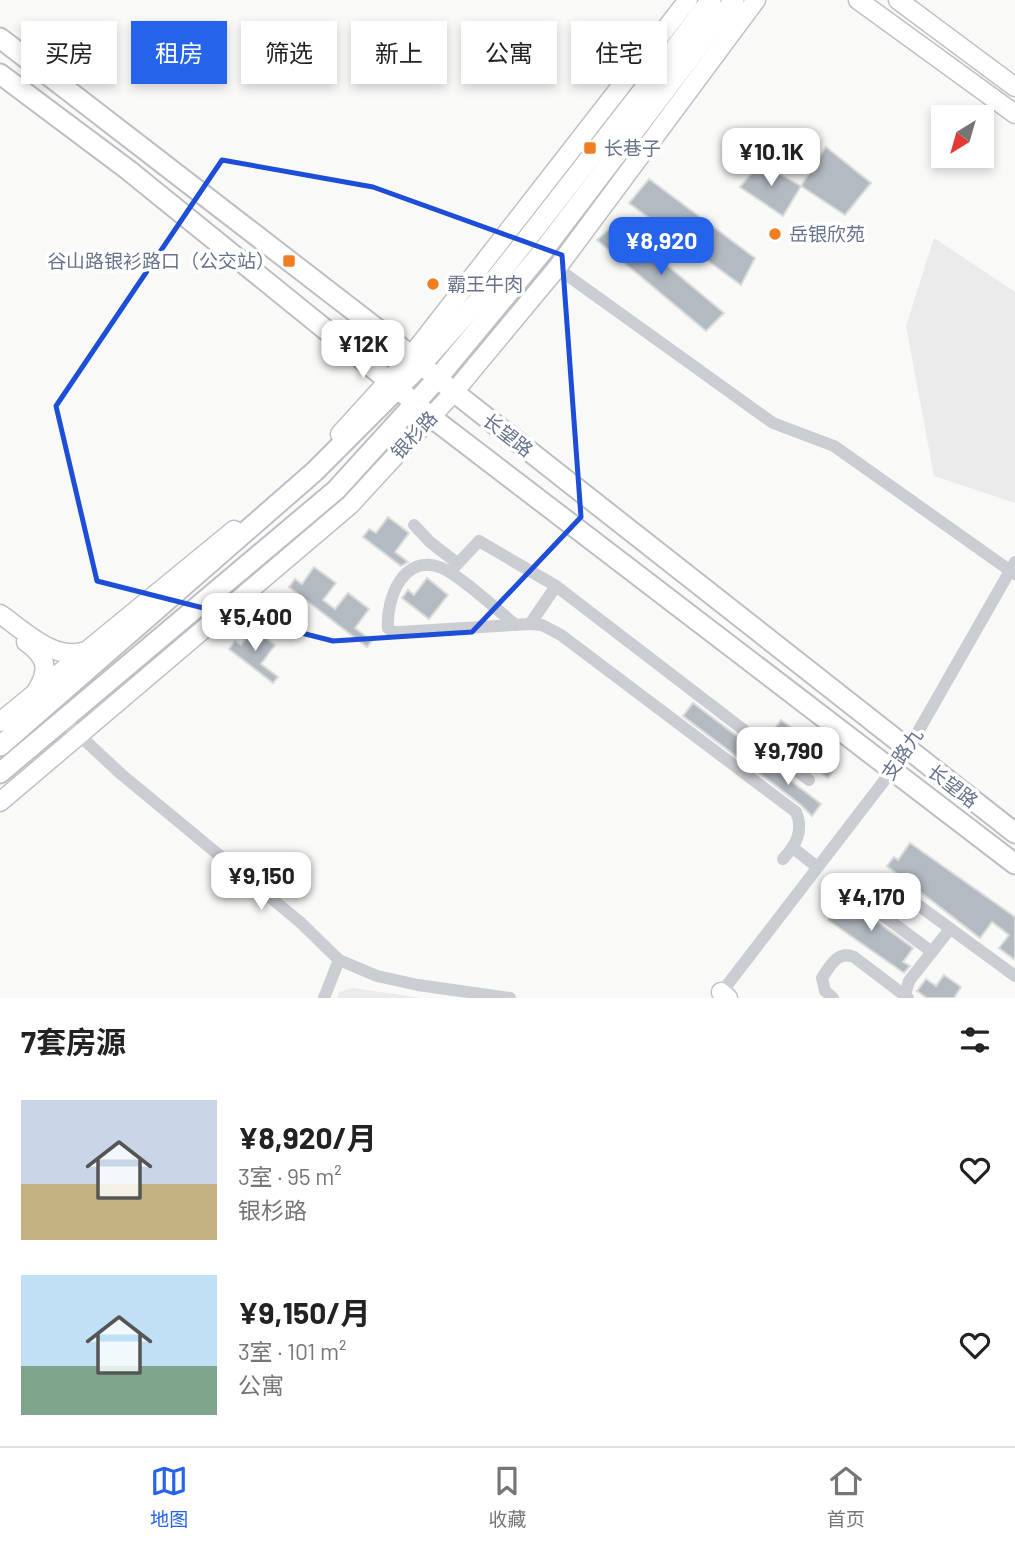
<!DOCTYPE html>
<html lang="zh">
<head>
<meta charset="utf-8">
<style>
	body { margin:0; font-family:Barlow,"Noto Sans SC",sans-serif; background:#f2f2f2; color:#222; height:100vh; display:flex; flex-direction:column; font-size:26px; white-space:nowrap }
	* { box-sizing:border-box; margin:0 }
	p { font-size:23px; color:#767676 }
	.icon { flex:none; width:38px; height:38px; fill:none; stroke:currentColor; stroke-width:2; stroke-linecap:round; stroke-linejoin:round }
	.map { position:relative; height:998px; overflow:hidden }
	.details { display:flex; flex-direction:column; background:#fff; flex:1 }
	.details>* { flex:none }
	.banner { position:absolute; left:21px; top:21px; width:973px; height:63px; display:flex; gap:14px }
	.needle { width:46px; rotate:217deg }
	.tools { position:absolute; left:931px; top:105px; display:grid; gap:14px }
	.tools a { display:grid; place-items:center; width:63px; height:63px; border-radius:0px; background:#fff; box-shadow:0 4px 10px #0003; font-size:35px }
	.price { position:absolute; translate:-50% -60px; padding:0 16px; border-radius:14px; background:#fff; color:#222; font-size:23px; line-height:46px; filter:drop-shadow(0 2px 4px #0008) }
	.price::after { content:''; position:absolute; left:50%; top:42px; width:21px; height:16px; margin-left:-10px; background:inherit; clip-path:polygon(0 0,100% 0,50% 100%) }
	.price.on { background:#2563eb; color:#fff }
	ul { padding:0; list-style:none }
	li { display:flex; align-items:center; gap:21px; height:175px; padding:0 21px }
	li span { display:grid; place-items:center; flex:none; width:196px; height:140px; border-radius:0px; color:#555 }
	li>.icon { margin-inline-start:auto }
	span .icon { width:84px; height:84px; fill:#fffc; stroke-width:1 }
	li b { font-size:30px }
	h2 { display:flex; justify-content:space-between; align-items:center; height:84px; padding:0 21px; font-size:30px }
	.chip { padding:0 24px; border-radius:0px; background:#fff; box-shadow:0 4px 10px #0003; font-size:24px; line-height:63px }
	.chip.on { background:#2563eb; color:#fff }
	.tab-bar { display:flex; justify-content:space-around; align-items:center; height:98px; border-top:2px solid #e0e0e0; background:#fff; font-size:19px; color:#767676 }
	.tab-bar a { display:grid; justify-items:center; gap:4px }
	.tab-bar .on { color:#2563eb }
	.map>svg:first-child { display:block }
	.built { fill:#eaebea }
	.building { fill:#b4bac2; stroke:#dbdcda; stroke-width:2 }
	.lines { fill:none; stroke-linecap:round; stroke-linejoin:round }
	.secondary-casing { stroke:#bec1c8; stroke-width:21 }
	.primary-casing { stroke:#bdbfc5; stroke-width:23 }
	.street { stroke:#cacdd1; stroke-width:12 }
	.secondary { stroke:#fff; stroke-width:18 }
	.primary { stroke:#fff; stroke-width:19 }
	.marked { fill:none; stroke:#1d4ed8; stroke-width:5; stroke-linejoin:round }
	.poi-dot { fill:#f17e21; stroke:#fff; stroke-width:2.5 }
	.labels { text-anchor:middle; stroke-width:7; stroke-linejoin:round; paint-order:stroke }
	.poi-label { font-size:19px; fill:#67738b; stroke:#fff; text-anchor:start }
	.street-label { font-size:19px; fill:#67738b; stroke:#fff }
</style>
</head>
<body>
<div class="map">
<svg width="1015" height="998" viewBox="0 0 1015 998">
	<rect width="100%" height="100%" fill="#f9faf7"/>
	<g class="built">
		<path d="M 934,238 L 1015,292 L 1015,503 L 934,476 L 906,326 Z"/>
		<path d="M 353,988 L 422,998 L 337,998 L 339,992 Z"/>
	</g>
	<g class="building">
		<path d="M 826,147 L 871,183 L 845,215 L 801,186 Z"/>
		<path d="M 760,163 L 801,186 L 783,216 L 740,187 Z"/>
		<path d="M 649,179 L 755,258 L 741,285 L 629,203 Z"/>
		<path d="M 616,223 L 724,313 L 706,331 L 597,240 Z"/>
		<path d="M 388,517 L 409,533 L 395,552 L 408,562 L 401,566 L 363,537 L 369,529 L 376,533 Z"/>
		<path d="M 314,567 L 336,583 L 323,600 L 335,609 L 348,593 L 369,609 L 355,628 L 372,641 L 367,647 L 289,587 L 295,579 L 302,584 Z"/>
		<path d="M 427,578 L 448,595 L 429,619 L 402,598 L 408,590 L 414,595 Z"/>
		<path d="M 254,629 L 275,645 L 261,664 L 278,677 L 273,683 L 229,649 L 235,641 L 241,645 Z"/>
		<path d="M 693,703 L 750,746 L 740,759 L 683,716 Z"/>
		<path d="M 781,720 L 839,763 L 828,778 L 770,735 Z"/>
		<path d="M 762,759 L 821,804 L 812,816 L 801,805 L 754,769 Z"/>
		<path d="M 910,843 L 1015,917 L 1015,960 L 999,948 L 1009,935 L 992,922 L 980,938 L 887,866 L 894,857 L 898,860 Z"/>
		<path d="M 846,895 L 864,908 L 868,915 L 913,948 L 903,962 L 910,966 L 904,973 L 828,920 Z"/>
		<path d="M 944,975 L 961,987 L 954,998 L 927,998 L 917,991 L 926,979 L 936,986 Z"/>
	</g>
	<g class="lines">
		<defs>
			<g id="secondary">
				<path d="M 858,0 L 1015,114"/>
				<path d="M 898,0 L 1015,87"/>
				<path d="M 340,434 L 411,356 L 688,0"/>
				<path d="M 0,614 C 25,631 54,662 86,651"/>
				<path d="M 26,642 C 47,657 50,669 36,692"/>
				<path d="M 0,722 L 234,530"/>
				<path d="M 0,802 L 350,505 L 454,392 L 557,268 L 756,0"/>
				<path d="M 721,992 L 728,998"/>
			</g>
			<g id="primary">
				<path d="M 0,38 L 393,341 L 454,392 L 1015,833"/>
				<path d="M 0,74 L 127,169 L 389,381 L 431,417 L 1015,864"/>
				<path d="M 0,746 L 314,472 L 421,365 L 478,301 L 527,239 L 647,85 L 711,0"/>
				<path d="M 0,773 L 336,490 L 437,379 L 543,251 L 734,0"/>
			</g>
		</defs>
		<use href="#secondary" class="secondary-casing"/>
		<use href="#primary" class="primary-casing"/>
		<g class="street">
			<path d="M 557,268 L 773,423 L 834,446 L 1015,574"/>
			<path d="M 414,525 L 430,542 L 457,563"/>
			<path d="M 450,572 L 479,541 L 556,586 L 809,780"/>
			<path d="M 530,624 L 556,586"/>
			<path d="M 516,625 C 498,611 461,576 442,568 C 404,552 386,598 388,628 L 392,632 L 399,632 L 530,624 L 542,625 L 561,635 L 796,812 C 804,831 796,845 783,859"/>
			<path d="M 63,720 L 121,774 L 300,922 L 339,960 L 377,976 L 418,985 L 510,998"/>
			<path d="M 742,770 L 763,744"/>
			<path d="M 793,848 L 816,866"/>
			<path d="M 932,952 L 873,908 L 871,899 L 877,891 L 892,886 L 1015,976"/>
			<path d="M 718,997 L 907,751 L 1015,562"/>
			<path d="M 324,998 L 339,960"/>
			<path d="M 833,998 L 825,991 L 822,978 C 830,966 838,950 854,957 L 908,998"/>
			<path d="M 904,998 L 909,981 L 950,929"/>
		</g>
		<use href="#secondary" class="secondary"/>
		<use href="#primary" class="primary"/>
	</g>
	<path class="marked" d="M 222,160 L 373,187 L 562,255 L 581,517 L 472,632 L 333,641 L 97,581 L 56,406 Z"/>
	<g class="poi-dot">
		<rect x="583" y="141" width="14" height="14" rx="3.5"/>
		<circle cx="775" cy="234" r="7"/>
		<rect x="282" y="254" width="14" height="14" rx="3.5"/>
		<circle cx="433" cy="284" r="7"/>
	</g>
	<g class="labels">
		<g class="poi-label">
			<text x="604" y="155">长巷子</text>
			<text x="789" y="241">岳银欣苑</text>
			<text x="275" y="268" text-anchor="end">谷山路银衫路口（公交站）</text>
			<text x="447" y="291">霸王牛肉</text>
		</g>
		<g class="street-label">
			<text transform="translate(414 435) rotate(-47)" y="7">银杉路</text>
			<text transform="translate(508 435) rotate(38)" y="7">长望路</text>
			<text transform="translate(902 754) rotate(-56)" y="7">支路九</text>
			<text transform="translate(953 786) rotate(38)" y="7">长望路</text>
		</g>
	</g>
</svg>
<div class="tools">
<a><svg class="needle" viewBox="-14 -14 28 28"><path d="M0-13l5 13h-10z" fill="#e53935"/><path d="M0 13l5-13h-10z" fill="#767676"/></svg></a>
</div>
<b class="price" style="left:771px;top:188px">¥10.1K</b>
<b class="price on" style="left:661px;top:277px">¥8,920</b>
<b class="price" style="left:363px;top:380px">¥12K</b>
<b class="price" style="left:255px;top:653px">¥5,400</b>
<b class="price" style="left:788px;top:787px">¥9,790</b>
<b class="price" style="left:261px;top:912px">¥9,150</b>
<b class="price" style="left:871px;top:933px">¥4,170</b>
<div class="banner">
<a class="chip">买房</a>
<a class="chip on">租房</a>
<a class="chip">筛选</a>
<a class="chip">新上</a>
<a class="chip">公寓</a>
<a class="chip">住宅</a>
</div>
</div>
<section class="details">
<h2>7套房源<svg class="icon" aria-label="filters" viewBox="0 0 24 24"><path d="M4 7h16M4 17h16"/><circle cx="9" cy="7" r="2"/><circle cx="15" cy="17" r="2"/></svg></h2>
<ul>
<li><span style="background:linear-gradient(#c9d6e8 60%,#c2b280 0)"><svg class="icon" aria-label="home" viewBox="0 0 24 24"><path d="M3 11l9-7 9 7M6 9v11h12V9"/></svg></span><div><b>¥8,920/月</b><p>3室 · 95 m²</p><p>银杉路</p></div><svg class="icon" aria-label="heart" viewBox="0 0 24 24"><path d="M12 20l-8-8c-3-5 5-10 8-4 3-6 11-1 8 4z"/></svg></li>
<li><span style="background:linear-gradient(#bfe0f5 65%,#7fa58c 0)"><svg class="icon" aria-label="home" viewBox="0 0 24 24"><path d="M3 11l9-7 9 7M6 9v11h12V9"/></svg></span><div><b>¥9,150/月</b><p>3室 · 101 m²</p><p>公寓</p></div><svg class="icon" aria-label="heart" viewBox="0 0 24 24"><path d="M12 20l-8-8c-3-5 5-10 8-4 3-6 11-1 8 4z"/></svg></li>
</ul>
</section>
<nav class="tab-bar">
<a class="on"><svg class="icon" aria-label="map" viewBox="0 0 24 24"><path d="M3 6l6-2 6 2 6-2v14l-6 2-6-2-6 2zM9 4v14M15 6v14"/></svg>地图</a>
<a><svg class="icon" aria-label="saved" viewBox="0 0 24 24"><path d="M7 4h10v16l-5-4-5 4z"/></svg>收藏</a>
<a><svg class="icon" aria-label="home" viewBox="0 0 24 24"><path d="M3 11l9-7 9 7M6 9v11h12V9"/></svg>首页</a>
</nav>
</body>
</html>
